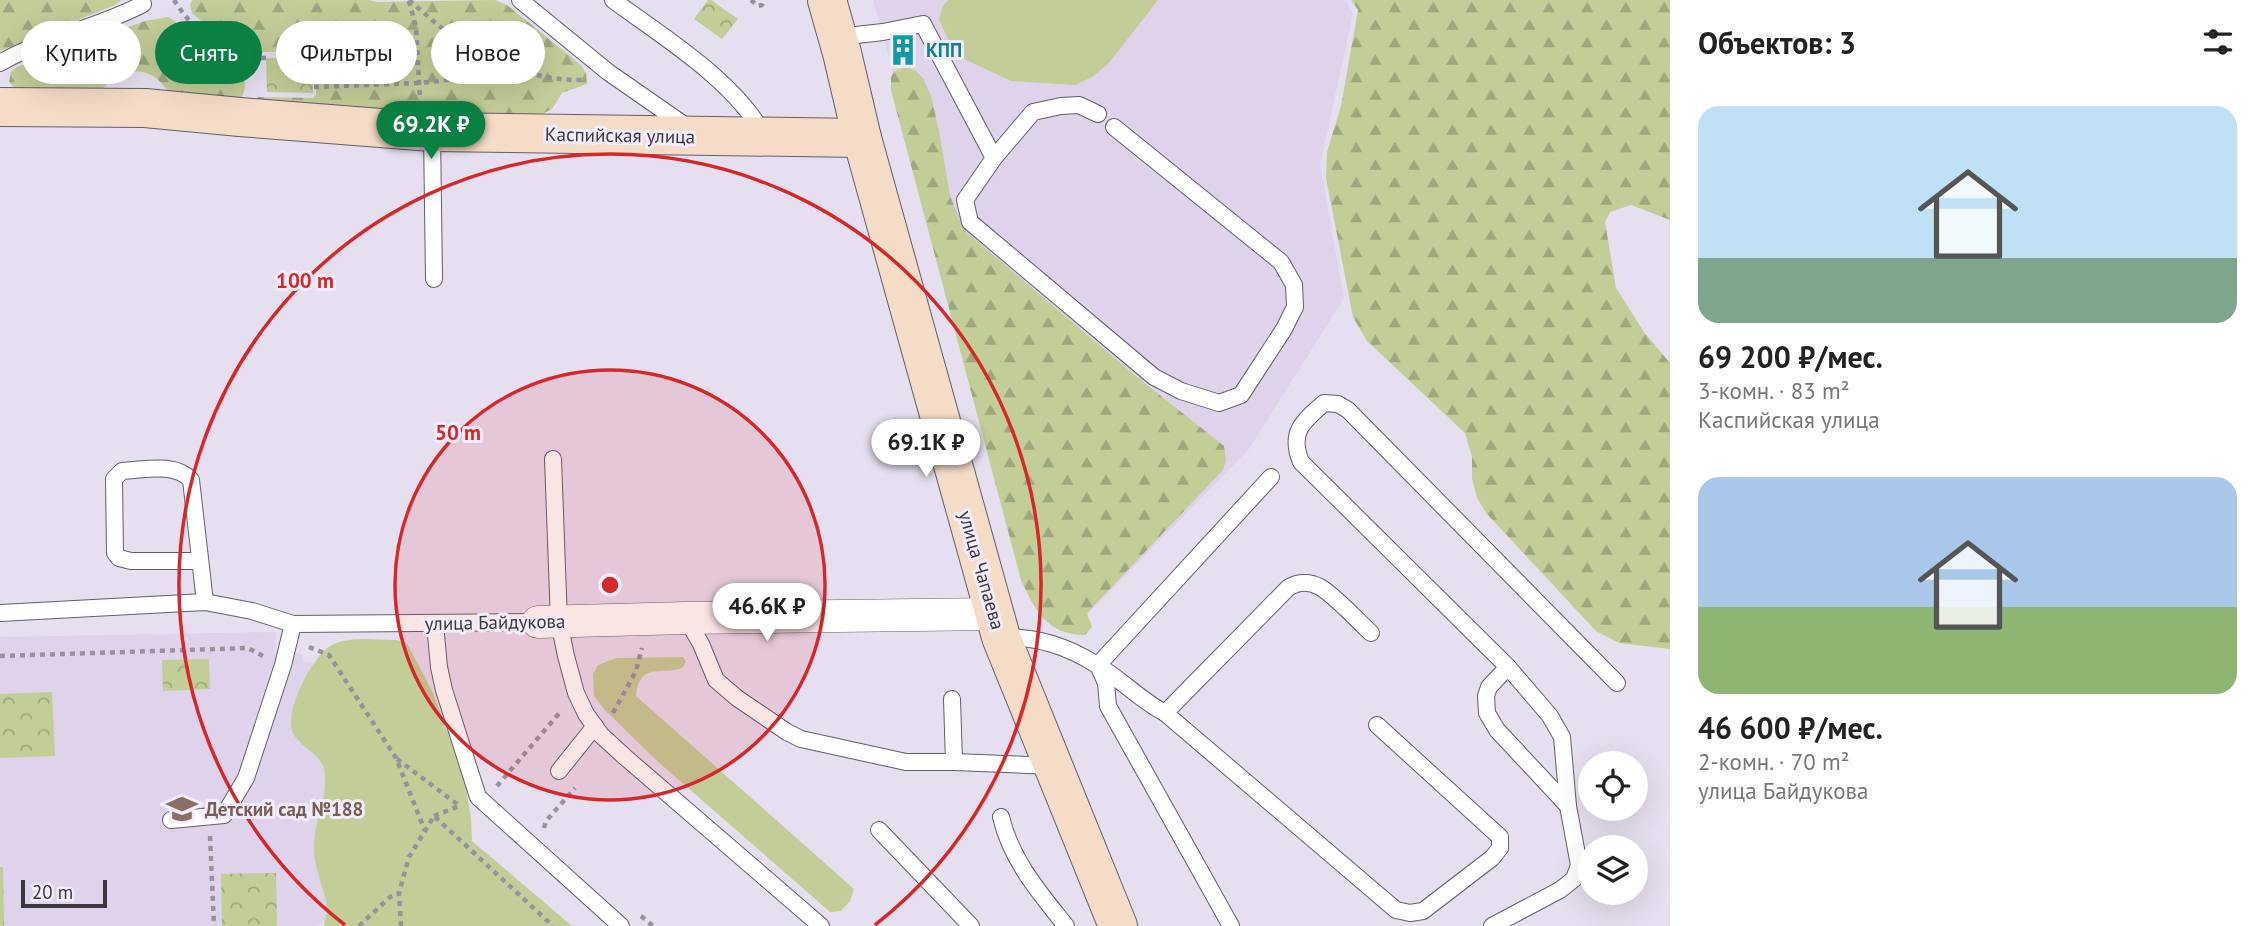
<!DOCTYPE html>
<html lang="ru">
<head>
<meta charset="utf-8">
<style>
	body { margin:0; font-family:"PT Sans",sans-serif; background:#f6f6f6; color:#222; height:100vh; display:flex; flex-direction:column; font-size:26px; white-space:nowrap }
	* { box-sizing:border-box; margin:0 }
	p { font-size:23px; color:#767676 }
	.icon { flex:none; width:38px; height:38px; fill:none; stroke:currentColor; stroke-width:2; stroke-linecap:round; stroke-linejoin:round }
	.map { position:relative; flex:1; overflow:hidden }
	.panel { display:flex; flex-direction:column; background:#fff; width:595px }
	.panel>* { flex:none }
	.hud { position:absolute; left:21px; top:21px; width:665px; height:63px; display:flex; gap:14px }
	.buttons { position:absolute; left:1578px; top:751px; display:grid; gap:14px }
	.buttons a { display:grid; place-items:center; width:70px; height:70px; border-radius:50%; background:#fff; box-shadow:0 7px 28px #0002; font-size:35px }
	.scale { position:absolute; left:21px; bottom:18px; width:86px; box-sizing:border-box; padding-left:7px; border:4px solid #3a373e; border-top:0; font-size:19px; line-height:24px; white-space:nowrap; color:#3a373e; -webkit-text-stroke:5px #f3ecfc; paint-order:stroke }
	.price { position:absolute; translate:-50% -60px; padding:0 16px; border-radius:24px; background:#fff; color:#222; font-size:23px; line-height:46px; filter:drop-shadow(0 2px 4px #0008) }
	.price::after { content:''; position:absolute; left:50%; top:42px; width:21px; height:16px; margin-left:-10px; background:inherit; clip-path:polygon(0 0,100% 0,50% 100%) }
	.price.current { background:#0b8043; color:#fff }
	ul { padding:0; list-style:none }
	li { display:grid; align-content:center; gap:14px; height:371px; padding:0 28px }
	li span { display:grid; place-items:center; height:217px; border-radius:21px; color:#555 }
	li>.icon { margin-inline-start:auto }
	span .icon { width:126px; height:126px; fill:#fffc; stroke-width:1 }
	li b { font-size:30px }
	h2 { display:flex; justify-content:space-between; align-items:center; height:84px; padding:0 28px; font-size:30px }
	.pill { padding:0 24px; border-radius:32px; background:#fff; box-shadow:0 7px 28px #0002; font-size:24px; line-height:63px }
	.pill.current { background:#0b8043; color:#fff }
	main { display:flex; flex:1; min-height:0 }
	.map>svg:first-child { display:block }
	.built { fill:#ded3ea }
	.grass { fill:#c2cd97 }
	.forest { fill:url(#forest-firs) }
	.park { fill:url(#park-crowns) }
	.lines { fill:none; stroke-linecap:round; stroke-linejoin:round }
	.lane-casing { stroke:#635d6b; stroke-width:18 }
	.street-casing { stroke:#635d6b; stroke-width:33 }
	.secondary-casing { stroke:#635d6b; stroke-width:40 }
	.path { stroke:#97929e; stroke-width:4.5; stroke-dasharray:5 5; stroke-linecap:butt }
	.lane { stroke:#fff; stroke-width:16 }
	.street { stroke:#fff; stroke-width:32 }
	.secondary { stroke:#f5dcc6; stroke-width:38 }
	.ring { fill:none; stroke:#d62828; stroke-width:3.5 }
	.labels { text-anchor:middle; stroke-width:6; stroke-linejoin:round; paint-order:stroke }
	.culture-label { font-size:19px; font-weight:bold; fill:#0d838f; stroke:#f3ecfc; text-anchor:start }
	.street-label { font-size:19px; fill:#3a373e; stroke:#f3ecfc }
	.education-label { font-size:19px; font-weight:bold; fill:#785e54; stroke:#f3ecfc; text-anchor:start }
	.centre { fill:#d62828; stroke:#f3ecfc; stroke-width:3.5 }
	.ring-label { font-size:21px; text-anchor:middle; font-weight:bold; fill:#d62828; stroke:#f3ecfc; stroke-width:6; stroke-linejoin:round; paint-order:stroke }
</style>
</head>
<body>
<main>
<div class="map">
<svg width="1670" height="926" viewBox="0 0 1670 926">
	<defs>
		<pattern id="forest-firs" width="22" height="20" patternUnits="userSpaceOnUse" patternTransform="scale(1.75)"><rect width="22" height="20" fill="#c2cd97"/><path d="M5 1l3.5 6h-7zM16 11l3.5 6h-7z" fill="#9fa77d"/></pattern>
		<pattern id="park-crowns" width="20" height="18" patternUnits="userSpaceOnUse" patternTransform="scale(1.75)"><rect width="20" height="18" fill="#c2cd97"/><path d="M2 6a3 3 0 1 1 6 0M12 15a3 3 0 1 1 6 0" fill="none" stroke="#9fa77d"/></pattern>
	</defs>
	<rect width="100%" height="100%" fill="#e6dfef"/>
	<g class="built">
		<path d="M 873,0 L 1345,0 L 1353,14 L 1320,164 L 1344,298 L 1249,449 L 1088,614 L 1039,590 Z"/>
		<path d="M 276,632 L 275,653 L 302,654 L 303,662 L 320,663 L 376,887 L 316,926 L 0,926 L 0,637 Z"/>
	</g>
	<g class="grass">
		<path d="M 948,0 L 1158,0 L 1108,64 L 1092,77 L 1075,85 L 1011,81 L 964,59 L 948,39 L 939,20 L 943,6 Z"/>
		<path d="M 396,640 L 405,642 L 409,647 L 433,693 L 464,777 L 471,818 L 472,841 L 572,926 L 324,926 C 325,919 328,911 327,905 C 323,884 312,865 314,842 C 316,816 329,797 324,769 C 321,754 300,747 293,733 C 283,713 313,654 332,645 C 350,636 377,640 396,640 Z"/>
		<path d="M 683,657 L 686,662 L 682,668 C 660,676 640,661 636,696 L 854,889 L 850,901 L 841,911 L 830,912 L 656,760 L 605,710 L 594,696 L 593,674 L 598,665 L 616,658 Z"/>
	</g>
	<g class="forest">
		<path d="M 0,0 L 122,0 L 115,5 L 0,51 Z"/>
		<path d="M 193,0 L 369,0 L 376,2 L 495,0 L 507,5 L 581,65 L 586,73 L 587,84 L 562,93 L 552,109 L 538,116 L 423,119 L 255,101 L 258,97 L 313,98 L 316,95 L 316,56 L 313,52 L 254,52 L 236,50 L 192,13 L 190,4 Z"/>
		<path d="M 1351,0 L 1670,0 L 1670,220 L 1631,205 L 1610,212 L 1605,222 L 1616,288 L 1644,332 L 1670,363 L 1670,649 L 1619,643 L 1596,631 L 1487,514 L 1477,498 L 1472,478 L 1472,457 L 1465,433 L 1367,341 L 1353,317 L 1326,178 L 1327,152 L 1341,106 L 1358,10 Z"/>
		<path d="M 169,17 C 179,23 185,32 194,39 C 215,54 258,66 241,99 L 175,102 C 169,94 162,81 153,76 C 133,64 111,79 98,93 L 17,91 L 9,82 L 11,72 L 17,67 L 145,21 Z"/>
		<path d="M 906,67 L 916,71 L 923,78 L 931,96 L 939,131 L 950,196 L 965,231 L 1132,373 L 1224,446 L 1226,460 L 1223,470 L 1087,613 L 1092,627 L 1085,635 C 1047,635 1035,610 1021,580 L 891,90 L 891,77 L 894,71 Z"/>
	</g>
	<g class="park">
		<path d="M 708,0 L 711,0 L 738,19 L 722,39 L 694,19 Z"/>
		<path d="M 266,58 L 313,59 L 313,93 L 267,92 Z"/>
		<path d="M 209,659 L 210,689 L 163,691 L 162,660 Z"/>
		<path d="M 52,692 L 55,756 L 0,758 L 0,694 Z"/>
		<path d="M 0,867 L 3,867 L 4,926 L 0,926 Z"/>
		<path d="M 276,873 L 277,926 L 222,926 L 221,874 Z"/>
	</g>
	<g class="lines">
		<defs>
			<g id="lane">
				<path d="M 520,0 L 608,72 L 690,129"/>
				<path d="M 613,0 C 663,37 734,80 764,135"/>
				<path d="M 838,37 L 883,32 L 923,24 L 994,158 L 965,200 L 970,222 L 1154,377 L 1181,391 L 1219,403 L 1241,395 L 1284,329 L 1295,307 L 1294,285 L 1281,262 L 1114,127"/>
				<path d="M 0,63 C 45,37 98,28 143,4"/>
				<path d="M 432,132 L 434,279"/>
				<path d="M 994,158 L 1033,112 L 1061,106 L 1079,105 L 1098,114"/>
				<path d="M 553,459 L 559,622 L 566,656 L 576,693 L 586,714 L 601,735 L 625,757 L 821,926"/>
				<path d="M 200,561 L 131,561 L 119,558 L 115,553 L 114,479 L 122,471 C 144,470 175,462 191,480 L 205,602"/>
				<path d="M 0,613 L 205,602 L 252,611 L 293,624 L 538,622"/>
				<path d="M 686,618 L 701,644 L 716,680 L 737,698 L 787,732 L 801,739 L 906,762 L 954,762 L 1053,766"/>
				<path d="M 435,624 L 439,667 L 444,690 L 478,797 L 621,926"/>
				<path d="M 1003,637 C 1038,637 1067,646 1097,665 C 1121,679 1140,700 1165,713 L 1288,588 C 1297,582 1309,581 1320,587 C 1333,594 1358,621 1371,633"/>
				<path d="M 1508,667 L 1550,716 L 1562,737 L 1568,806"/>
				<path d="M 952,699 L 954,762"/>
				<path d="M 1165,713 L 1396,910 L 1410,913 L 1423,911 L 1492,858 L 1500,848 L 1500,837 L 1377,725"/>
				<path d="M 559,771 L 595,726"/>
				<path d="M 1001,817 C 1011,860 1039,892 1066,926"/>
				<path d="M 171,820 L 224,815 L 246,778 L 283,665 L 293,624"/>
				<path d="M 879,830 L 971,926"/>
				<path d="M 1231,926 L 1108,706 L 1106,683 L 1098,665 L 1271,477"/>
				<path d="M 1492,926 L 1560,890 L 1574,879 L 1579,865 L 1568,806 L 1497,730 L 1487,713 L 1486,696 L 1489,687 L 1508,667 L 1301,462 C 1289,433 1302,422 1324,403 L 1338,404 L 1348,410 L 1617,683"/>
			</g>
			<path id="street" d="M 538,622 L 686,618 L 994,614"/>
			<g id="secondary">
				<path d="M 827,0 L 842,53 L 862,138 L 1001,637 L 1118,926"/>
				<path d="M 0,107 L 145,108 L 240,117 L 432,132 L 862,138"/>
			</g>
		</defs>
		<use href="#lane" class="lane-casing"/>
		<use href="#street" class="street-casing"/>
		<use href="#secondary" class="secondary-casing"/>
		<g class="path">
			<path d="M 174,0 C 188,22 208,43 232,54 C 243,59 255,58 266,58"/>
			<path d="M 409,0 C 423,12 436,24 451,35 C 487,62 537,81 582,80"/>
			<path d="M 751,0 L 758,6 L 762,5 L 764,0"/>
			<path d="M 409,1 L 416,27 L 420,99"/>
			<path d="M 314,87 L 420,83 L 474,77 L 503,63"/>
			<path d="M 309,647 L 329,655 L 396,758 L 425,831"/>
			<path d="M 0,656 L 248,648 L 263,656"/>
			<path d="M 613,713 L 636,671 L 642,648"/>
			<path d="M 397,759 L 457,804"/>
			<path d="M 497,786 L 562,710"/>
			<path d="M 434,816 L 459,806"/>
			<path d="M 544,828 L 546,821 L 575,788"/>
			<path d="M 210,836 L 214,926"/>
			<path d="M 641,916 L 653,926"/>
			<path d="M 359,926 L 390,897 L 399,893"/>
			<path d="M 401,926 L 399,893 L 409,857 L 434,816 L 553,926"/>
		</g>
		<use href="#lane" class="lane"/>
		<use href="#street" class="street"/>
		<use href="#secondary" class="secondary"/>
	</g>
	<circle cx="610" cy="585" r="215" fill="#d62828" fill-opacity=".12"/>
	<g class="ring">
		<circle cx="610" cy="585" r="215"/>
		<path d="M345 925A431 431 0 1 1 875 925"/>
	</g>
	<defs>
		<symbol id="building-bare" viewBox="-9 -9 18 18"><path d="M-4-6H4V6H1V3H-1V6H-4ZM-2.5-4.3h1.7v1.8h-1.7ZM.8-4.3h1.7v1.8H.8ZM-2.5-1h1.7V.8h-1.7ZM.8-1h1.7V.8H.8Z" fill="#0f9aa8" stroke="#f3ecfc" stroke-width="2.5" paint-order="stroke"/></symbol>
		<symbol id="school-bare" viewBox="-9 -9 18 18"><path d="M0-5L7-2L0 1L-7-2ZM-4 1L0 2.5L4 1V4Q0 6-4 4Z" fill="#8d6e63" stroke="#f3ecfc" stroke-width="2.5" paint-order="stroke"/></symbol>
	</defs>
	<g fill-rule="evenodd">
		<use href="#building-bare" x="881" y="28" width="44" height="44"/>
		<use href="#school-bare" x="160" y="787" width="44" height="44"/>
	</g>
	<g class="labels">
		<g class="culture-label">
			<text x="926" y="57">КПП</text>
		</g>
		<g class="street-label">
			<text transform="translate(620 135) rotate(1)" y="7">Каспийская улица</text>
			<text transform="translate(982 570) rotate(74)" y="7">улица Чапаева</text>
			<text transform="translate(495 622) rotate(-1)" y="7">улица Байдукова</text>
		</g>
		<g class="education-label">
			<text x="205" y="816">Детский сад №188</text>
		</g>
	</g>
	<circle cx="610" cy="585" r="10" class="centre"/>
	<g class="ring-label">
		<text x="305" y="288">100 m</text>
		<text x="458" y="440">50 m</text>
	</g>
</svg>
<div class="buttons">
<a><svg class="icon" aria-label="locate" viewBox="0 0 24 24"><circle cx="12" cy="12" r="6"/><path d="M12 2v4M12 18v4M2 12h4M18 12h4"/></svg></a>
<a><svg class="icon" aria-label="layers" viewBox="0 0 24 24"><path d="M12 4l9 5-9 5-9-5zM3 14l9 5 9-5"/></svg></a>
</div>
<div class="scale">20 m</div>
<b class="price current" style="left:431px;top:161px">69.2K ₽</b>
<b class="price" style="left:926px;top:479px">69.1K ₽</b>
<b class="price" style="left:767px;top:643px">46.6K ₽</b>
<div class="hud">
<a class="pill">Купить</a>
<a class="pill current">Снять</a>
<a class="pill">Фильтры</a>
<a class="pill">Новое</a>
</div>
</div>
<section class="panel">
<h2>Объектов: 3<svg class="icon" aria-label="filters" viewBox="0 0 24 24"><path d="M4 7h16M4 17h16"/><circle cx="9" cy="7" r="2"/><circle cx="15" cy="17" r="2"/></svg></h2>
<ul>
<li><span style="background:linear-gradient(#bfe0f5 70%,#7fa58c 0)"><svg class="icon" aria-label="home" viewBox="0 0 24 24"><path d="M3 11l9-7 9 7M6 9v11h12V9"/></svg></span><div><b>69 200 ₽/мес.</b><p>3-комн. · 83 m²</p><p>Каспийская улица</p></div></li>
<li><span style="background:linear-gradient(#a9c7e8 60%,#8fb573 0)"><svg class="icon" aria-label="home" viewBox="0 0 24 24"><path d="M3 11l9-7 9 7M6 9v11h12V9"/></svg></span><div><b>46 600 ₽/мес.</b><p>2-комн. · 70 m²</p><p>улица Байдукова</p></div></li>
</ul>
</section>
</main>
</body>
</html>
